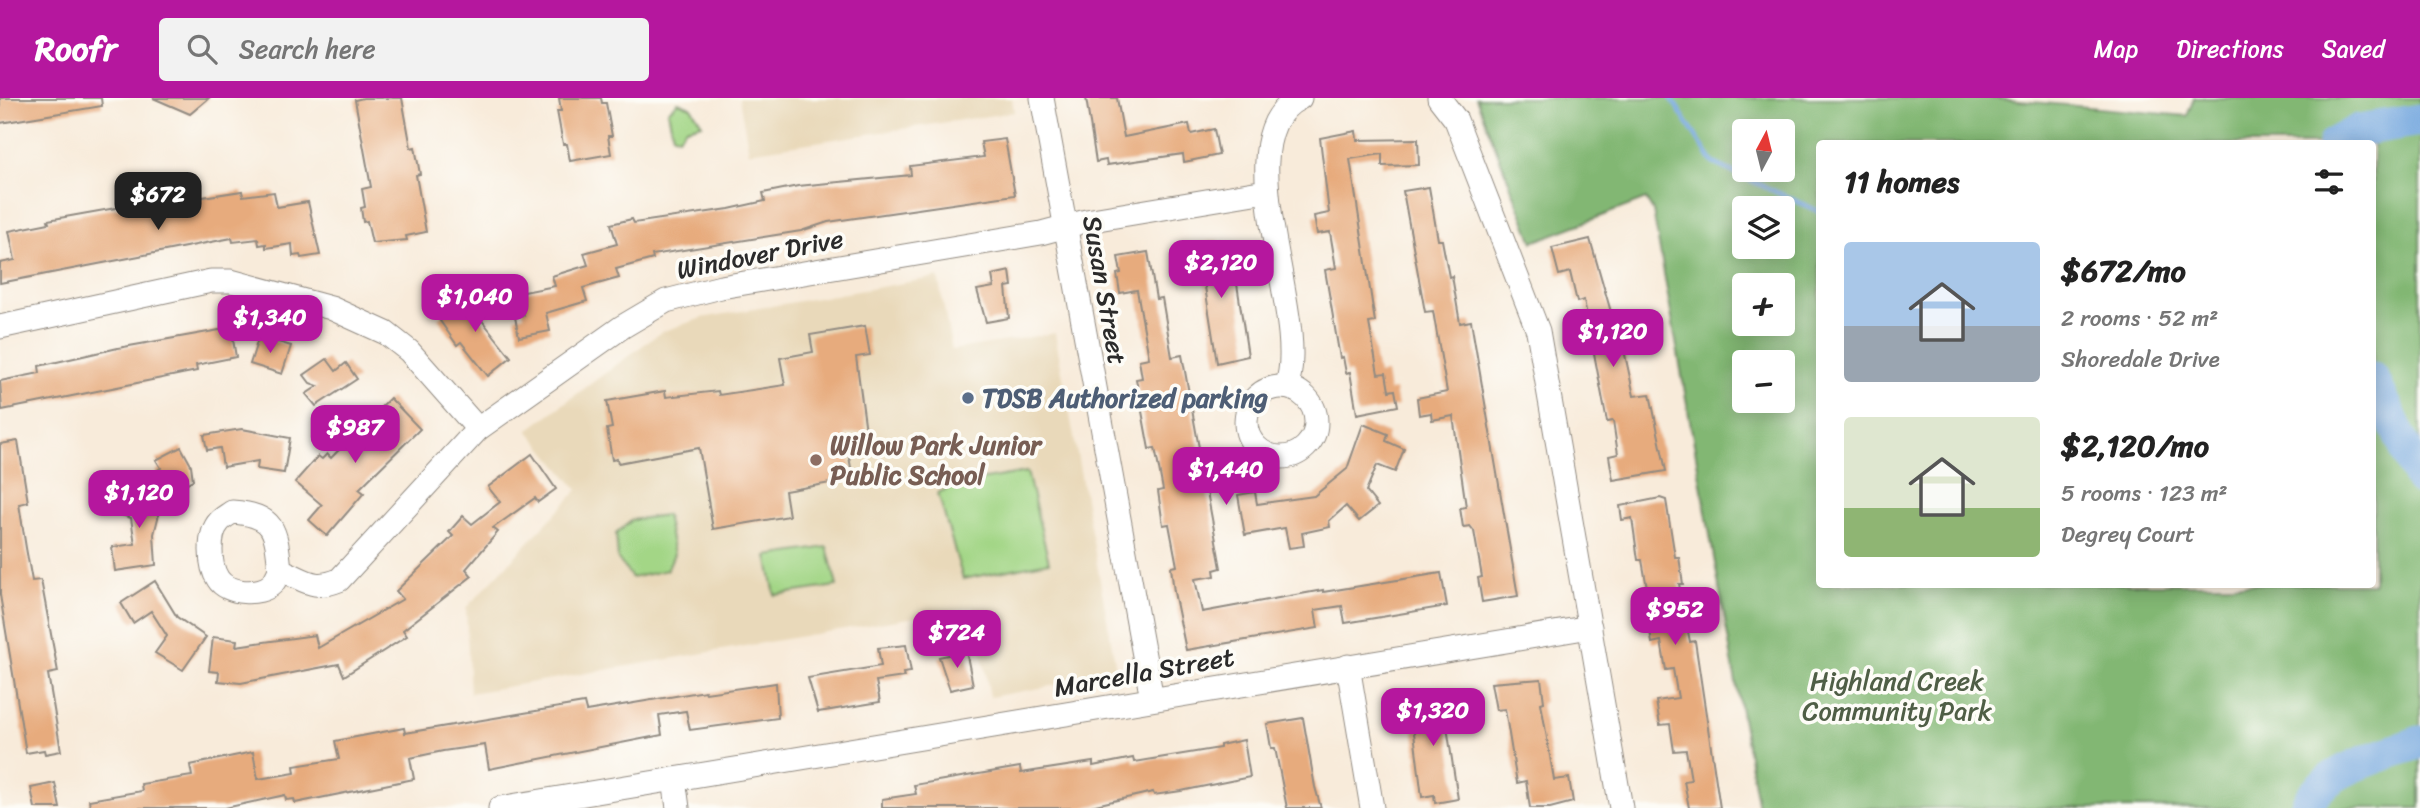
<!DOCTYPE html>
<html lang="en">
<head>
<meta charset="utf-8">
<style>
	body { margin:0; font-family:Sriracha,sans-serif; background:#f2f2f2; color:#222; height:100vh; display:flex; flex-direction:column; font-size:26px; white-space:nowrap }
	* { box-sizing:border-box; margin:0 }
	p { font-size:23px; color:#767676 }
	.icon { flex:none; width:38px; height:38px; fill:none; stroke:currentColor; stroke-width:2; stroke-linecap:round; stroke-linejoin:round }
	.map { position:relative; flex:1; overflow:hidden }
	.drawer { position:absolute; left:1816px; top:42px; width:560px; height:448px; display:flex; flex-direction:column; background:#fff; border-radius:7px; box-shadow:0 4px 18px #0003 }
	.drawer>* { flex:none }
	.needle { width:46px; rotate:7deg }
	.buttons { position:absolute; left:1732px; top:21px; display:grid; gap:14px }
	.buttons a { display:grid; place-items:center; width:63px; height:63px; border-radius:7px; background:#fff; box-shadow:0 4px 18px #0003; font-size:35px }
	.price { position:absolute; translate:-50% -60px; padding:0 16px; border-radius:14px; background:#b5179e; color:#fff; font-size:23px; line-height:46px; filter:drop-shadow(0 2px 4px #0008) }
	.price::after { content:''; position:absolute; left:50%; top:42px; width:21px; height:16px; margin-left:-10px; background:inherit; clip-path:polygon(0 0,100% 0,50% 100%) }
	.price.on { background:#222; color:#fff }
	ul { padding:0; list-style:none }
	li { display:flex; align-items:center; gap:21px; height:175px; padding:0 28px }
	li span { display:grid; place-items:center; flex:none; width:196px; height:140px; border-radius:7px; color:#555 }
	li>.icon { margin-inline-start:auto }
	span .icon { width:84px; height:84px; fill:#fffc; stroke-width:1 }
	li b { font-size:30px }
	h2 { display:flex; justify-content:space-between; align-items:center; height:84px; padding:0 28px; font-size:30px }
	header { display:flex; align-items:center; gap:42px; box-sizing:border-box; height:98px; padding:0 35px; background:#b5179e; color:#fff }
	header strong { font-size:33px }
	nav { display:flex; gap:38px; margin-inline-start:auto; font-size:24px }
	.search { width:490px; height:63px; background:#f2f2f2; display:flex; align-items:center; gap:18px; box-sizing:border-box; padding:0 24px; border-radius:7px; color:#767676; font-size:26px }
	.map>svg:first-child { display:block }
	.built { fill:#e9d9ba }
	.green { fill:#a3d686; stroke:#678058; stroke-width:2 }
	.forest { fill:#82b773; stroke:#56714f; stroke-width:2; fill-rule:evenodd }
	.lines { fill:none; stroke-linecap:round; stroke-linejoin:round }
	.stream { stroke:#72a6de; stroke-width:5 }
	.river { stroke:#72a6de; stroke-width:33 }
	.building { fill:#e7ab7d }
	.minor-casing { stroke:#928b82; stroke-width:25 }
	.minor { stroke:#fff; stroke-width:23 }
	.service-dot { fill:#5c6f8a; stroke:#fdfcf7; stroke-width:2.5 }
	.education-dot { fill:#8d6e63; stroke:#fdfcf7; stroke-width:2.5 }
	.labels { text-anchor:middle; stroke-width:7; stroke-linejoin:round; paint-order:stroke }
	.street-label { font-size:26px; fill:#2b2b2b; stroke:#fdfcf7 }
	.service-label { font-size:26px; font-weight:bold; fill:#4e5e75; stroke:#fdfcf7; text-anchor:start }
	.education-label { font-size:26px; font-weight:bold; fill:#785e54; stroke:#fdfcf7; text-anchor:start }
	.park-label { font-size:26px; fill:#4f5e46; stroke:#fdfcf7 }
</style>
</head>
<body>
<header>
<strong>Roofr</strong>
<div class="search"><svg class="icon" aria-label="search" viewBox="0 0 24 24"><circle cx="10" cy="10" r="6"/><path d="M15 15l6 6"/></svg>Search here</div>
<nav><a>Map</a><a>Directions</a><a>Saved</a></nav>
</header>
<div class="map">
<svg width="2420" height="710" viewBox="0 0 2420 710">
	<rect width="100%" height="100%" fill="#fdfcf7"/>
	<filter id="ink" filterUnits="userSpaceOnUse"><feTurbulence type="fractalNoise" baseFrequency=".0143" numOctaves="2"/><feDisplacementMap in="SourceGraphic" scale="14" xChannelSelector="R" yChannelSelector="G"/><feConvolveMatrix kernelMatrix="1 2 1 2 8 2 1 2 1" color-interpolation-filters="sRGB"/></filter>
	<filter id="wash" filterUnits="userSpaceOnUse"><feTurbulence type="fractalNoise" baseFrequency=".00686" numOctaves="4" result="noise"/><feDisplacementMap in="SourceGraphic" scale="28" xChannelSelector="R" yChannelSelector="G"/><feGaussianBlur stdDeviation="1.57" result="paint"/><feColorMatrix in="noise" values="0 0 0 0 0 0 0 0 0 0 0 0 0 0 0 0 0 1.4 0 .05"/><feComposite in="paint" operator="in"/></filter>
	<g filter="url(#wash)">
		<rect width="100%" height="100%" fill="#f8ebda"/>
		<g class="built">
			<path d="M 739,0 L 1012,0 L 1014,14 L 749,54 Z"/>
			<path d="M 938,179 L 952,252 L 1055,235 L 1117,576 L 990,599 L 973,509 L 470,595 L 466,510 L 578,392 L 528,332 L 661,234 L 702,220 Z"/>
		</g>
		<g class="green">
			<path d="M 678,4 L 691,9 L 702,26 L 686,30 L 679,39 L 673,38 L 668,13 Z"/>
			<path d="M 1027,374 L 1049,464 L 963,481 L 938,395 L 956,386 Z"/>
			<path d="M 666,417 L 674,456 L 667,472 L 632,480 L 618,461 L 616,436 L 632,422 Z"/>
			<path d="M 827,449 L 837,488 L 775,497 L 767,458 Z"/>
		</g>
		<path class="forest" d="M 1476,0 L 1988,0 L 2187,18 L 2194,0 L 2420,0 L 2420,710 L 1758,710 L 1653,113 L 1646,101 L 1533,144 ZM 1745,33 L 1783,33 L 1783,72 L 1745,72 ZM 1820,46 L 2373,46 L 2373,486 L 1820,486 ZM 1745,110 L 1783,110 L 1783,149 L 1745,149 ZM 1745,187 L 1783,187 L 1783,226 L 1745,226 ZM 1745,264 L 1783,264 L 1783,303 L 1745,303 Z"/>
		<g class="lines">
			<path class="stream" d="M 1671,0 L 1713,65 L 1820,114"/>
			<g class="river">
				<path d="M 2334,46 L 2359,32 L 2420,22"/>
				<path d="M 2373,281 L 2420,381"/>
				<path d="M 2306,710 C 2319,672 2384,658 2420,644"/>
			</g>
		</g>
		<g id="blocks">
			<g class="building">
				<path d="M 0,0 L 101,0 L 102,8 L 0,25 Z"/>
				<path d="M 153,0 L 209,0 L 190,16 Z"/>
				<path d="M 363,0 L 402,0 L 411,50 L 415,49 L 420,76 L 416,77 L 426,134 L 406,138 L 407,142 L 372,145 L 367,123 L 363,124 L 361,110 L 365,109 L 362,91 L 371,89 L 355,2 Z"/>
				<path d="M 559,0 L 601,0 L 602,5 L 606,5 L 612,38 L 608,38 L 611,56 L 570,63 L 567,46 L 563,46 L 557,13 L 561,13 Z"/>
				<path d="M 1086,0 L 1117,0 L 1124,39 L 1189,26 L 1191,36 L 1214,31 L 1219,57 L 1184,64 L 1183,56 L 1107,67 L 1106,62 L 1096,64 Z"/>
				<path d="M 1356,33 L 1357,42 L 1418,41 L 1419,67 L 1382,68 L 1382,56 L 1350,61 L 1375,224 L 1369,225 L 1378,276 L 1386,275 L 1389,293 L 1395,292 L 1398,308 L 1357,316 L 1350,274 L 1346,275 L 1343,259 L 1340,260 L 1325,172 L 1336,170 L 1330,134 L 1317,136 L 1314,118 L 1329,115 L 1320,40 Z"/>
				<path d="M 1005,41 L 1015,97 L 828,124 L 801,133 L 652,157 L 653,161 L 616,171 L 619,180 L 583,190 L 587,203 L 546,215 L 550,233 L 519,239 L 515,219 L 524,217 L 519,195 L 555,188 L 552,178 L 588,167 L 584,155 L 617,146 L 611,126 L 632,121 L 634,125 L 729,111 L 765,103 L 763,95 L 798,88 L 911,77 L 910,68 L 984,59 L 981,44 Z"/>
				<path d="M 1429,89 L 1438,142 L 1442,142 L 1449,179 L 1452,178 L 1460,225 L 1471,223 L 1518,498 L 1482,504 L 1478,480 L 1482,479 L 1474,433 L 1470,428 L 1463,429 L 1460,410 L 1466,409 L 1453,318 L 1432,322 L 1431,315 L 1419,317 L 1417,300 L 1447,294 L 1433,213 L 1425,214 L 1403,93 Z"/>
				<path d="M 242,93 L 243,98 L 274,94 L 277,109 L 308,104 L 320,157 L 301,160 L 300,157 L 293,158 L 292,146 L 266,150 L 266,146 L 259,147 L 258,141 L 233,144 L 232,140 L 0,185 L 0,165 L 15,162 L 9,133 L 49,125 L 48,122 L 195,96 L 196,100 Z"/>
				<path d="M 1590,141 L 1613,221 L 1617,220 L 1634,298 L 1650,296 L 1666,373 L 1613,382 L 1609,358 L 1618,356 L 1613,323 L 1607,324 L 1584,202 L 1577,204 L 1570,174 L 1559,177 L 1552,150 Z"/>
				<path d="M 1218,142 L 1220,155 L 1232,153 L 1248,258 L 1217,265 L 1203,176 L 1195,177 L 1190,147 Z"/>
				<path d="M 1148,154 L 1156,201 L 1162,200 L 1172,259 L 1182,257 L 1221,470 L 1214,472 L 1215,478 L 1195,481 L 1202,514 L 1323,492 L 1323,494 L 1441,475 L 1447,508 L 1345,525 L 1342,508 L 1315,512 L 1318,530 L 1186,552 L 1174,494 L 1171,469 L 1177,468 L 1169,426 L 1163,427 L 1158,393 L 1163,392 L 1155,350 L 1149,351 L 1136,281 L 1142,280 L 1139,262 L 1149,260 L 1137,192 L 1120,195 L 1117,176 L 1121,175 L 1118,159 Z"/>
				<path d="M 1010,173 L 1012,188 L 1006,189 L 1009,220 L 986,224 L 977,192 L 994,189 L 992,177 Z"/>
				<path d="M 474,195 L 487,214 L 480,220 L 511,259 L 488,278 L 461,244 L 457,247 L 438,220 Z"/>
				<path d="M 865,228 L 870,257 L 856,259 L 866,333 L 845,336 L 853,381 L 785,393 L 789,418 L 713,431 L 699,350 L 618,365 L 617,361 L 612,362 L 607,331 L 612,330 L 607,303 L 665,293 L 666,299 L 718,293 L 719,297 L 785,287 L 780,260 L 813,254 L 810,237 Z"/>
				<path d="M 231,230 L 236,259 L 196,267 L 197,273 L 2,312 L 0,283 L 40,275 L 39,268 L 118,250 Z"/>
				<path d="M 259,238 L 291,248 L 282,276 L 250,266 Z"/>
				<path d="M 327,261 L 336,273 L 346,265 L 357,281 L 316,308 L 306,296 L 318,288 L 310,285 L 304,277 Z"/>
				<path d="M 390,300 L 420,331 L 359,391 L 364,395 L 327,438 L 309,422 L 322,407 L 295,384 L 318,358 L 322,361 L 327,356 L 331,360 Z"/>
				<path d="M 1363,326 L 1388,336 L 1386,343 L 1404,351 L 1395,374 L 1377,367 L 1366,393 L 1378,408 L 1359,423 L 1346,408 L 1329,423 L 1330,429 L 1302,435 L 1304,448 L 1289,450 L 1285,430 L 1245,437 L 1238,397 L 1255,394 L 1257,406 L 1314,398 L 1347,371 Z"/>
				<path d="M 242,331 L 290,340 L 284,375 L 257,371 L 258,363 L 223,369 L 220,350 L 207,352 L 204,337 Z"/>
				<path d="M 18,343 L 28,404 L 19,406 L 26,450 L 32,483 L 41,482 L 58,574 L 48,576 L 61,653 L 45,656 L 44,652 L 26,655 L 0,497 L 0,346 Z"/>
				<path d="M 181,349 L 191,367 L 193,382 L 169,395 L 156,373 L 161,370 L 156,362 Z"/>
				<path d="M 532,356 L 556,391 L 538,404 L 535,400 L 493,430 L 498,434 L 466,471 L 472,478 L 403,532 L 407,538 L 344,578 L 339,566 L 241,585 L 218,583 L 219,574 L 209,573 L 213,539 L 237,542 L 236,548 L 315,537 L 318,550 L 403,501 L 396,493 L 453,438 L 449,434 L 463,418 L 472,426 L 500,404 L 488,389 Z"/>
				<path d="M 147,391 L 164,396 L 154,436 L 156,467 L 115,473 L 112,449 L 135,446 L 131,420 L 115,415 L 121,393 L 145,399 Z"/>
				<path d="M 1660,400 L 1666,402 L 1675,459 L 1679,459 L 1683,486 L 1679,486 L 1690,544 L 1695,543 L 1720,710 L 1689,710 L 1684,683 L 1691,682 L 1686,652 L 1674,653 L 1670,626 L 1660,627 L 1656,603 L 1678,600 L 1673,571 L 1666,572 L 1661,543 L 1652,545 L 1648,521 L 1642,522 L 1639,508 L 1650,506 L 1642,462 L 1638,462 L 1632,420 L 1622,422 L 1620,408 Z"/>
				<path d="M 155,483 L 177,519 L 206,539 L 183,572 L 155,555 L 167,538 L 151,513 L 133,525 L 121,505 Z"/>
				<path d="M 906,547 L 911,574 L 903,575 L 904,579 L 876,583 L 880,604 L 818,614 L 808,580 L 881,568 L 878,550 Z"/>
				<path d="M 966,553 L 973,587 L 950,592 L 939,559 Z"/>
				<path d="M 1541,581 L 1544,604 L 1541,605 L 1554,682 L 1569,680 L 1573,704 L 1550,710 L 1530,710 L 1526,683 L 1517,685 L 1505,611 L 1496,612 L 1491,585 Z"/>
				<path d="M 776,585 L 778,620 L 690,632 L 686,613 L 659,617 L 662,637 L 489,671 L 485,647 L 443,653 L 410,660 L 414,681 L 295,705 L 294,701 L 286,702 L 285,697 L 225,710 L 90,710 L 89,702 L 142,693 L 141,686 L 192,678 L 190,667 L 253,654 L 258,681 L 295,675 L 294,668 L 339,661 L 335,643 L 404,630 L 405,635 L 584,605 L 586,613 L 705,593 L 706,595 Z"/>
				<path d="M 1442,596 L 1458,701 L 1435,705 L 1434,697 L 1422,699 L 1413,627 L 1410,627 L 1406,603 Z"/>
				<path d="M 1303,620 L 1315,689 L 1321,710 L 1287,710 L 1275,650 L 1271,650 L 1267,626 Z"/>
				<path d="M 1244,642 L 1250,679 L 1181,693 L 1154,697 L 1153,694 L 1082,710 L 882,710 L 882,701 L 916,696 L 914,687 L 1020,669 L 1021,675 L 1093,664 L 1093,668 L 1133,660 L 1134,664 L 1220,650 L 1220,647 Z"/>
				<path d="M 55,685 L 60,710 L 35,710 L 31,690 Z"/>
			</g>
		</g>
	</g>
	<g filter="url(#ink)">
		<use href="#blocks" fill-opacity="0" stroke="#928b82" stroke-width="2"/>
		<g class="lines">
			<defs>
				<g id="minor">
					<path d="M 1042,0 L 1152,601"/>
					<path d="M 1439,0 L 1456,22 L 1538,233 L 1621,710"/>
					<path d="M 0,229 L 211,183 L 231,183 L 331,210 L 386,235 L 409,253 L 478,331"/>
					<circle cx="1281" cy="324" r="35"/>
					<path d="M 1286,289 C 1313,222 1220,38 1300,0"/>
					<path d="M 232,414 C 275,417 276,432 280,472 C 278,476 275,483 272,486 C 260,498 227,496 218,481 C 209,468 208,436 219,424 C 222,420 228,417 232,414 Z"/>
					<path d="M 280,472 C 305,481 312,493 339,482 L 478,331 L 622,229 L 666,203 L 721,189 L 1041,135 L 1086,123 L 1266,93"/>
					<path d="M 1348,568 L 1372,710"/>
					<path d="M 674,681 L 678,710"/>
					<path d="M 500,710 L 1590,529"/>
				</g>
			</defs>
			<use href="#minor" class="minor-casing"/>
			<use href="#minor" class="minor"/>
		</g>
	</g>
	<circle class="service-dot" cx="968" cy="300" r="7"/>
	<circle class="education-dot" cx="816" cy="362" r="7"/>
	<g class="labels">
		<g class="street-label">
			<text transform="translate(760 156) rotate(-11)" y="9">Windover Drive</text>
			<text transform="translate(1105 192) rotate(80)" y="9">Susan Street</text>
			<text transform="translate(1144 574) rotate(-10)" y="9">Marcella Street</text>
		</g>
		<g class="service-label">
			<text x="982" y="309">TDSB Authorized parking</text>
		</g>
		<g class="education-label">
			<text x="830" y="356">Willow Park Junior<tspan x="830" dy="30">Public School</tspan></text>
		</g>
		<g class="park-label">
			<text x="1897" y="592">Highland Creek<tspan x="1897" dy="30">Community Park</tspan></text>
		</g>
	</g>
</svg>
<div class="buttons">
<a><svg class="needle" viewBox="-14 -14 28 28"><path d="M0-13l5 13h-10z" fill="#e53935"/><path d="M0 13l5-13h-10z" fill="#767676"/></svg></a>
<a><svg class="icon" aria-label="layers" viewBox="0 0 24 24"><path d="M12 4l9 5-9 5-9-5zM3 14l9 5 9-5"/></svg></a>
<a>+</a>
<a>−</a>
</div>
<b class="price on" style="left:158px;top:134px">$672</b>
<b class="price" style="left:1221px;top:202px">$2,120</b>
<b class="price" style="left:475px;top:236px">$1,040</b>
<b class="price" style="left:270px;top:257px">$1,340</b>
<b class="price" style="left:1613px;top:271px">$1,120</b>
<b class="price" style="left:355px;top:367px">$987</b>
<b class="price" style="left:1226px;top:409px">$1,440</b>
<b class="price" style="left:139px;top:432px">$1,120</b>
<b class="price" style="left:1675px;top:549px">$952</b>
<b class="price" style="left:957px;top:572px">$724</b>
<b class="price" style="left:1433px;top:650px">$1,320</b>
<section class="drawer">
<h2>11 homes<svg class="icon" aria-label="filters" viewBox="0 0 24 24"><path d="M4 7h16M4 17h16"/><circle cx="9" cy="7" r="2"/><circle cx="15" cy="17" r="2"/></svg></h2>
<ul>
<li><span style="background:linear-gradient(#a9c7e8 60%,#9aa5b1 0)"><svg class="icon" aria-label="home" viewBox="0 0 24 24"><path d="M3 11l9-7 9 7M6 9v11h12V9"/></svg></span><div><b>$672/mo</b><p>2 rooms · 52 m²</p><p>Shoredale Drive</p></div></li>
<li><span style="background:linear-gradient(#dfe7d0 65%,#8fb573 0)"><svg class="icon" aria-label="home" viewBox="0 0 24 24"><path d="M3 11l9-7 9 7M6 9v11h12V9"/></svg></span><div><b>$2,120/mo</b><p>5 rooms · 123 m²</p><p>Degrey Court</p></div></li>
</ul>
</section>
</div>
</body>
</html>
